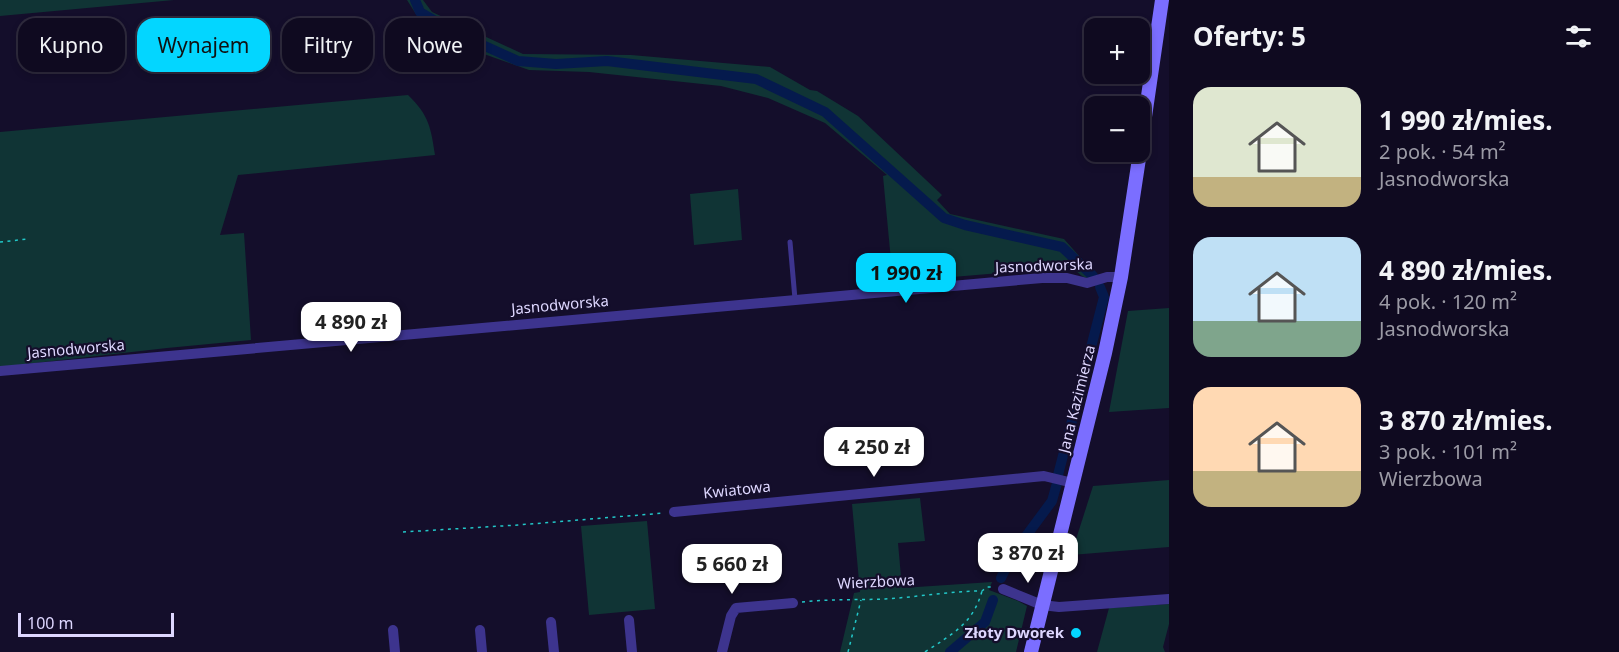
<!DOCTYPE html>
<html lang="pl">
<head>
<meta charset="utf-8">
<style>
	body { margin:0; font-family:"Noto Sans",sans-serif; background:#1d182d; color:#f1f3f6; height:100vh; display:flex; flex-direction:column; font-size:22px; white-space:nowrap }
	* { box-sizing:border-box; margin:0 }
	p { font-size:20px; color:#9b9aa5 }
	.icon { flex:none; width:33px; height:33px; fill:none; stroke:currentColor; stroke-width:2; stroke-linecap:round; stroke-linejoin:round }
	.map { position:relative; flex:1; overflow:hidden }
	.sheet { display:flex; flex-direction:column; background:#0f0a20; width:450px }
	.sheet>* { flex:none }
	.banner { position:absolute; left:18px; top:18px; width:570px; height:54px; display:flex; gap:12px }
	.buttons { position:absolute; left:1084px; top:18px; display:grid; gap:12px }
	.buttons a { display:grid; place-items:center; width:66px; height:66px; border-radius:12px; background:#0f0a20; box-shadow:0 3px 9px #0003,0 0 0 2px #2f2b3e; font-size:30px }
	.scale { position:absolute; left:18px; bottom:15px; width:156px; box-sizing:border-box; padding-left:6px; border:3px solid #ded7ff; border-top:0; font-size:16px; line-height:21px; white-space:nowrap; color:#ded7ff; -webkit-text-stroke:4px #140e2b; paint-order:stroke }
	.price { position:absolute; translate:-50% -51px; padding:0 14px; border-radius:12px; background:#fff; color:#222; font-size:20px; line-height:39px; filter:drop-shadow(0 2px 3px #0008) }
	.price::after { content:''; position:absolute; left:50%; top:36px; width:18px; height:14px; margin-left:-9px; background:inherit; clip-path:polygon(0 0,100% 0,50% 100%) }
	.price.active { background:#03d6ff; color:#111 }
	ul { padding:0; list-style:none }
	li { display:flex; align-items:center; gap:18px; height:150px; padding:0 24px }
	li span { display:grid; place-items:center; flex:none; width:168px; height:120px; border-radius:18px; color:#555 }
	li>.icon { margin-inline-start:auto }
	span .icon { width:72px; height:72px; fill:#fffc; stroke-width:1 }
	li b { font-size:26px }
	h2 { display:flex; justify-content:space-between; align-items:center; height:72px; padding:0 24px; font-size:26px }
	.chip { padding:0 21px; border-radius:18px; background:#0f0a20; box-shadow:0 3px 9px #0003,0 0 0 2px #2f2b3e; font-size:21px; line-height:54px }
	.chip.active { background:#03d6ff; color:#111 }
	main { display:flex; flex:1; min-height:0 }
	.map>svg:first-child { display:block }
	.green { fill:#103435 }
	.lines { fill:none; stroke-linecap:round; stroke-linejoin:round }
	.canal { stroke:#051a4d; stroke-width:10 }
	.path { stroke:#22c7c8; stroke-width:1.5; stroke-dasharray:3 4.5; stroke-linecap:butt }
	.service { stroke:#3d348e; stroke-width:5 }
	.minor { stroke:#3d348e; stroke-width:10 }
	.secondary { stroke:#7b6eff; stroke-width:14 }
	.poi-dot { fill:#03d6ff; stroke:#140e2b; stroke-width:2 }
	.labels { text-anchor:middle; stroke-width:4.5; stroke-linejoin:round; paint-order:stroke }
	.street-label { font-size:15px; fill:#ded7ff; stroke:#140e2b }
	.poi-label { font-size:15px; font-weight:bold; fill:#ded7ff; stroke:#140e2b; text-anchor:end }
</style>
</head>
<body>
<main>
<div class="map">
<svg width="1169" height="652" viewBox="0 0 1169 652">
	<rect width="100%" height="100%" fill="#140e2b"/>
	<g class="green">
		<path d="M 0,0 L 174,0 L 0,16 Z"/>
		<path d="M 407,0 L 423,0 L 432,12 L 523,54 L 631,55 L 770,67 L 810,90 L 817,91 L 858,116 L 942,195 L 937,200 L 950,214 L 1064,239 L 1097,276 C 1084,281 1082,276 1072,267 L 893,282 L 883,176 L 887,175 L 825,123 L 768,98 L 721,86 L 589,72 L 529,70 L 447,41 L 424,27 Z"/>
		<path d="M 408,95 C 429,115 431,128 435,155 L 238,175 L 220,235 L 244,233 L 251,340 L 167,348 L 0,367 L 0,132 Z"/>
		<path d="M 738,189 L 742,240 L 694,245 L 690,194 Z"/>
		<path d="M 1169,308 L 1169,408 L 1109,412 L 1128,311 Z"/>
		<path d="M 1169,480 L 1169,547 L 1071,555 L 1093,486 Z"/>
		<path d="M 920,498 L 925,541 L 898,543 L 902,588 L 992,582 L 989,590 L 1018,601 L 1027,606 L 1016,652 L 840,652 L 854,593 L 860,592 L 852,504 Z"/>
		<path d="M 647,521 L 655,609 L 589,615 L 581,526 Z"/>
		<path d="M 1169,604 L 1169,624 L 1163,647 L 1165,652 L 1097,652 L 1109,608 Z"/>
	</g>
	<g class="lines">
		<g class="canal">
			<path d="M 415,0 L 420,12 L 454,32 L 518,61 L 556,64 L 607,61 L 756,79 L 825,112 L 944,218 L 965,225 L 1062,247 L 1093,276"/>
			<path d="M 1058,475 L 1104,297 L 1100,287"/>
			<path d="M 1001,578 L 1012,555 L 1052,501 L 1057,483"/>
			<path d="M 950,652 L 985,622 L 993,600"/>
		</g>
		<g class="path">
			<path d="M 0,242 L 28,239"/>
			<path d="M 403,532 L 518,525 L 664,513"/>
			<path d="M 802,602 C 830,599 858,600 885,599 C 918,597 950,591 982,591 L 987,587 L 993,587"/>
			<path d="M 848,652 L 861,600"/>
			<path d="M 925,652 C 952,634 973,624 982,591"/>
		</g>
		<path class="service" d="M 790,242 L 795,299"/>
		<g class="minor">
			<path d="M 0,371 L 1042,278 L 1067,278 L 1087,283 L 1107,277 L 1121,277"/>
			<path d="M 674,512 L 1044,476 L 1073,483"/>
			<path d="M 1003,589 L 1042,605 L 1059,607 L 1169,599"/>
			<path d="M 629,620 L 632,652"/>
			<path d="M 551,622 L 554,652"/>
			<path d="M 393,630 L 395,652"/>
			<path d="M 480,630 L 482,652"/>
			<path d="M 722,652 L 731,616 L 736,608 L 793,603"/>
		</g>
		<g class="secondary">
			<path d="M 1140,151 L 1162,0"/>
			<path d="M 1031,652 L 1105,353 L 1121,277 L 1140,152"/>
		</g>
	</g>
	<circle class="poi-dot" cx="1076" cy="633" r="6"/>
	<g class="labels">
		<g class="street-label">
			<text transform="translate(1044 266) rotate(-2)" y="5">Jasnodworska</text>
			<text transform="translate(560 305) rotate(-5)" y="5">Jasnodworska</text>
			<text transform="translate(76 349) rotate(-5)" y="5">Jasnodworska</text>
			<text transform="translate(1077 399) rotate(-76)" y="5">Jana Kazimierza</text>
			<text transform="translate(737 490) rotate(-6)" y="5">Kwiatowa</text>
			<text transform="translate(876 582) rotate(-3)" y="5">Wierzbowa</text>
		</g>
		<g class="poi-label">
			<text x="1064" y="638">Złoty Dworek</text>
		</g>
	</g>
</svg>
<div class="buttons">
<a>+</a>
<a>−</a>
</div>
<div class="scale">100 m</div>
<b class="price active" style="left:906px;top:304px">1 990 zł</b>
<b class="price" style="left:351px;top:353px">4 890 zł</b>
<b class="price" style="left:874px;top:478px">4 250 zł</b>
<b class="price" style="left:1028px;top:584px">3 870 zł</b>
<b class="price" style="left:732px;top:595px">5 660 zł</b>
<div class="banner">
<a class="chip">Kupno</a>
<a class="chip active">Wynajem</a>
<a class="chip">Filtry</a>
<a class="chip">Nowe</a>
</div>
</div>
<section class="sheet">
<h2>Oferty: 5<svg class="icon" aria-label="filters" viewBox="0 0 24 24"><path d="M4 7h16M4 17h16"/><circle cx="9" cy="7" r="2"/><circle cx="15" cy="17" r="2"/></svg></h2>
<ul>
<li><span style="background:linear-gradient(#dfe7d0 75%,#c2b280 0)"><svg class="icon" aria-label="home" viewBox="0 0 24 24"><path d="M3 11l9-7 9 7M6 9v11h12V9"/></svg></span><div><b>1 990 zł/mies.</b><p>2 pok. · 54 m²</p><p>Jasnodworska</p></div></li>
<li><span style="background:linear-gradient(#bfe0f5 70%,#7fa58c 0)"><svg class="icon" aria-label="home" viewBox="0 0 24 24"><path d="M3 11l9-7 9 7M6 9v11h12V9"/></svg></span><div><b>4 890 zł/mies.</b><p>4 pok. · 120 m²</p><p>Jasnodworska</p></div></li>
<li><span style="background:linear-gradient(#ffd9b3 70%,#c2b280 0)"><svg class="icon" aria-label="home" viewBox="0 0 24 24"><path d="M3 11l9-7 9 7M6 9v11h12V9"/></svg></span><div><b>3 870 zł/mies.</b><p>3 pok. · 101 m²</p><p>Wierzbowa</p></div></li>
</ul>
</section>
</main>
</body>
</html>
